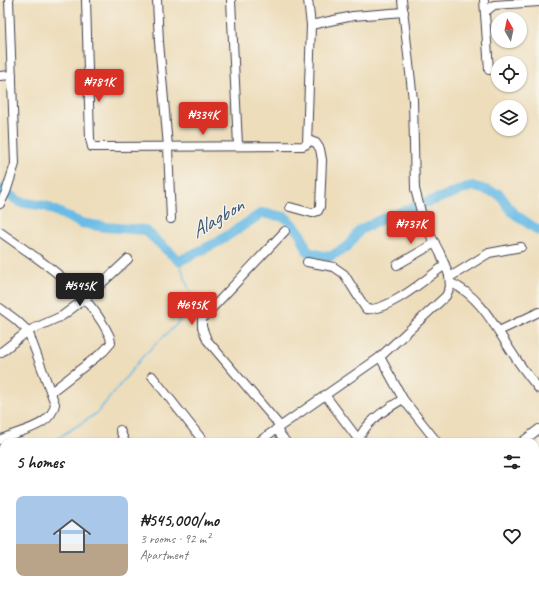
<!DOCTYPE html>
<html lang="en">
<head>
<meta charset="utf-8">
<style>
	body { margin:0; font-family:Caveat,sans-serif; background:#f6f6f6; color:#222; height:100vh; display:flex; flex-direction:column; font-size:15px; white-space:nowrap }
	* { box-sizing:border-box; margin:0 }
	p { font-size:13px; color:#767676 }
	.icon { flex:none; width:22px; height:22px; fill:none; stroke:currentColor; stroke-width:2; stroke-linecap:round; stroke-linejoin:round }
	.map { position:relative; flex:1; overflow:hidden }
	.panel { position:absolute; left:0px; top:438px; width:539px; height:156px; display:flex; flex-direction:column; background:#fff; border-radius:12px 12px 0 0; box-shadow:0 1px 3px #0004 }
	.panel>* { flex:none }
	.needle { width:26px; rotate:351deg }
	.fabs { position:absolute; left:491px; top:12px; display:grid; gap:8px }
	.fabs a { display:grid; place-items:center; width:36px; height:36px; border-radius:50%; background:#fff; box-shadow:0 1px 3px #0004; font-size:20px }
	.price { position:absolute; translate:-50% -34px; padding:0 9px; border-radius:4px; background:#d93025; color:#fff; font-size:13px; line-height:26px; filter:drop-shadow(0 1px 2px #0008) }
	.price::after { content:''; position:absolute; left:50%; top:24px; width:12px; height:9px; margin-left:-6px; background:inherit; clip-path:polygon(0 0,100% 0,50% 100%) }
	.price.on { background:#222; color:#fff }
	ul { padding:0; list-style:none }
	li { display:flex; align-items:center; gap:12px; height:100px; padding:0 16px }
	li+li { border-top:1px solid #e0e0e0 }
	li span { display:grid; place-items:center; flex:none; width:112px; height:80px; border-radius:8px; color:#555 }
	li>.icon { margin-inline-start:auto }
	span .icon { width:48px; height:48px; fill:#fffc; stroke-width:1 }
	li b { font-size:17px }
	h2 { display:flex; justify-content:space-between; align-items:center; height:48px; padding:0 16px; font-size:17px }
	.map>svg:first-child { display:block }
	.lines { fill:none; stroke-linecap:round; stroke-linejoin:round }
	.stream { stroke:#6bbce6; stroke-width:1.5 }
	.river { stroke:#6bbce6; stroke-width:10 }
	.minor-casing { stroke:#403e4e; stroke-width:10 }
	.major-casing { stroke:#403e4e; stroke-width:12 }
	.minor { stroke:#fff; stroke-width:8 }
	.major { stroke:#fff; stroke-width:10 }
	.labels { text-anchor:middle; stroke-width:3; stroke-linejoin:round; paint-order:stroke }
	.water-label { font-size:21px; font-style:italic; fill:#3c5877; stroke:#f7f3e8 }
</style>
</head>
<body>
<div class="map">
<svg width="539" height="594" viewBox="0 0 539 594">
	<rect width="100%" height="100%" fill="#f7f3e8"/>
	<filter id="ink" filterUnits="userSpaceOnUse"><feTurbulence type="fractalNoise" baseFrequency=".025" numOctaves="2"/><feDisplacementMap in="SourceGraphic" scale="8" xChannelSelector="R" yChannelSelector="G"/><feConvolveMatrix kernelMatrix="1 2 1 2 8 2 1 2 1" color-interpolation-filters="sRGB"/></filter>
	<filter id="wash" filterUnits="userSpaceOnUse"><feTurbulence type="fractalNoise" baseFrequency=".012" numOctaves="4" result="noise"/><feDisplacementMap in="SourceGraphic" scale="16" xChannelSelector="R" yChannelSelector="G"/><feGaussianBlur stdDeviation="0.9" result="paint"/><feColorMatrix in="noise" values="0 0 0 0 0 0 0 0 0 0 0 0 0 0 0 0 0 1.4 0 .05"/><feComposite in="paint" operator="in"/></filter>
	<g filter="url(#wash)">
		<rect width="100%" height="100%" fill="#edddbb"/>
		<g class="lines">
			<g class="stream">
				<path d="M 52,442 L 97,413 L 144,355 L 176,325 L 193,301 L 179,261"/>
				<path d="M 0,475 L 4,473"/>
			</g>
			<path class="river" d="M 0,189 L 20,202 L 45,206 L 81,223 L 105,227 L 145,230 L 179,261 L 218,242 L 262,213 L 285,217 L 300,233 L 308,252 L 329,257 L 347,247 L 360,230 L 382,219 L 472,186 L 499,194 L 512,212 L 539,231"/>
		</g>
	</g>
	<g filter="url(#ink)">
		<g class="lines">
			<defs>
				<g id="minor">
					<path d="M 86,0 L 90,139 L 92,147 L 97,147 L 303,146 L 307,144 L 311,25 L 308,0"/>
					<path d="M 157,0 L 159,42 L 168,147 L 171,219"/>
					<path d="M 231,0 L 238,145"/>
					<path d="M 484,0 L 489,70"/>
					<path d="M 485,12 L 494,5 L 539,2"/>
					<path d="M 311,25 L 353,16 L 404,12"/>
					<path d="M 0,76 L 12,75"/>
					<path d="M 0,204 L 6,192 L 15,164 L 9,0"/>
					<path d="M 290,207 L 312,213 L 318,211 L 320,207 L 322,160 L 320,149 L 316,143 L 308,140"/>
					<path d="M 0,232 C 42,262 88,289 110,337 L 111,343 L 104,351 L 51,392"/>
					<path d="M 307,262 L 334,267 L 344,274 L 366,309 C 388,312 427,278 445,265"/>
					<path d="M 397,265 L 435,243"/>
					<path d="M 450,277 L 489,253 L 521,247"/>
					<path d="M 451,283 C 481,296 496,329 513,354 C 521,367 530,378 539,389"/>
					<path d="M 0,308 L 15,319 L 28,331 L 55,404 C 51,428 18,430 0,440"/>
					<path d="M 499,331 L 539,312"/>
					<path d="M 0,353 L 28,331 L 62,316 L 86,298 L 128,259"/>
					<path d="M 380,357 L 403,399 L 437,442"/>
					<path d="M 152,376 L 204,442"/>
					<path d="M 325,395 L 358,439"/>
					<path d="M 280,426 L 207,340 L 202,327 L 202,319 L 285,231"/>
					<path d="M 276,429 L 286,442"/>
					<path d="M 120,430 L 125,442"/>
					<path d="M 258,442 L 380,357 L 446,296 L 450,287 L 449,275 L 440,253 L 424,223 L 415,189 L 413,100 L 402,0"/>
					<path d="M 357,442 C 366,421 385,410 403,399"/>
					<path d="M 522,442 L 539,429"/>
					<path d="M 0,558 L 4,557"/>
					<path d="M 535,580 L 539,584"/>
					<path d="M 137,590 L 138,594"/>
					<path d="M 527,590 L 529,594"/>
					<path d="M 108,594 L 109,590"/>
					<path d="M 431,594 L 435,590"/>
				</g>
				<g id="major">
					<path d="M 0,486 L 4,488"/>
					<path d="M 0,496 L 4,498"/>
					<path d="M 182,590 L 190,594"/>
					<path d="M 205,590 L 212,594"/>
				</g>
			</defs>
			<use href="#minor" class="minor-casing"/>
			<use href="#major" class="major-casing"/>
			<use href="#minor" class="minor"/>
			<use href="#major" class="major"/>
		</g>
	</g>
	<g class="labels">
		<g class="water-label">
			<text transform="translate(217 218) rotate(-31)" y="7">Alagbon</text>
		</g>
	</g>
</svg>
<div class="fabs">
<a><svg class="needle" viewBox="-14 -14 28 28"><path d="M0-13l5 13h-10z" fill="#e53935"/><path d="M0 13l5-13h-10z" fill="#767676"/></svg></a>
<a><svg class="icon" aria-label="locate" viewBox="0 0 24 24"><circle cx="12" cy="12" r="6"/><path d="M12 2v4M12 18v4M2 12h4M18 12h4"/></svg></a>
<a><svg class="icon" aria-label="layers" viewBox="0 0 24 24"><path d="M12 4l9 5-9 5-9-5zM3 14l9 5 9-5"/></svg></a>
</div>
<b class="price" style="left:99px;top:103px">₦781K</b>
<b class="price" style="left:203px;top:136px">₦334K</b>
<b class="price" style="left:411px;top:245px">₦737K</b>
<b class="price on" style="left:80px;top:307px">₦545K</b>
<b class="price" style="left:192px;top:326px">₦695K</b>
<section class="panel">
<h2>5 homes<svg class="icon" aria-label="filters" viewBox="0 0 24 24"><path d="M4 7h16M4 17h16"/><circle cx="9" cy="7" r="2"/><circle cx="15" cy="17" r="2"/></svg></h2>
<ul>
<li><span style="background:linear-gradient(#a9c7e8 60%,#b9a48a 0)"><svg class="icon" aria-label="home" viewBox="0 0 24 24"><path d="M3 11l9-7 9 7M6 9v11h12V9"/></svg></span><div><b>₦545,000/mo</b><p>3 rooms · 92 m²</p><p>Apartment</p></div><svg class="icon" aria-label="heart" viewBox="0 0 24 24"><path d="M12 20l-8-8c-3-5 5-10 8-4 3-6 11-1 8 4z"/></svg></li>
</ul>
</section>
</div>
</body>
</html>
